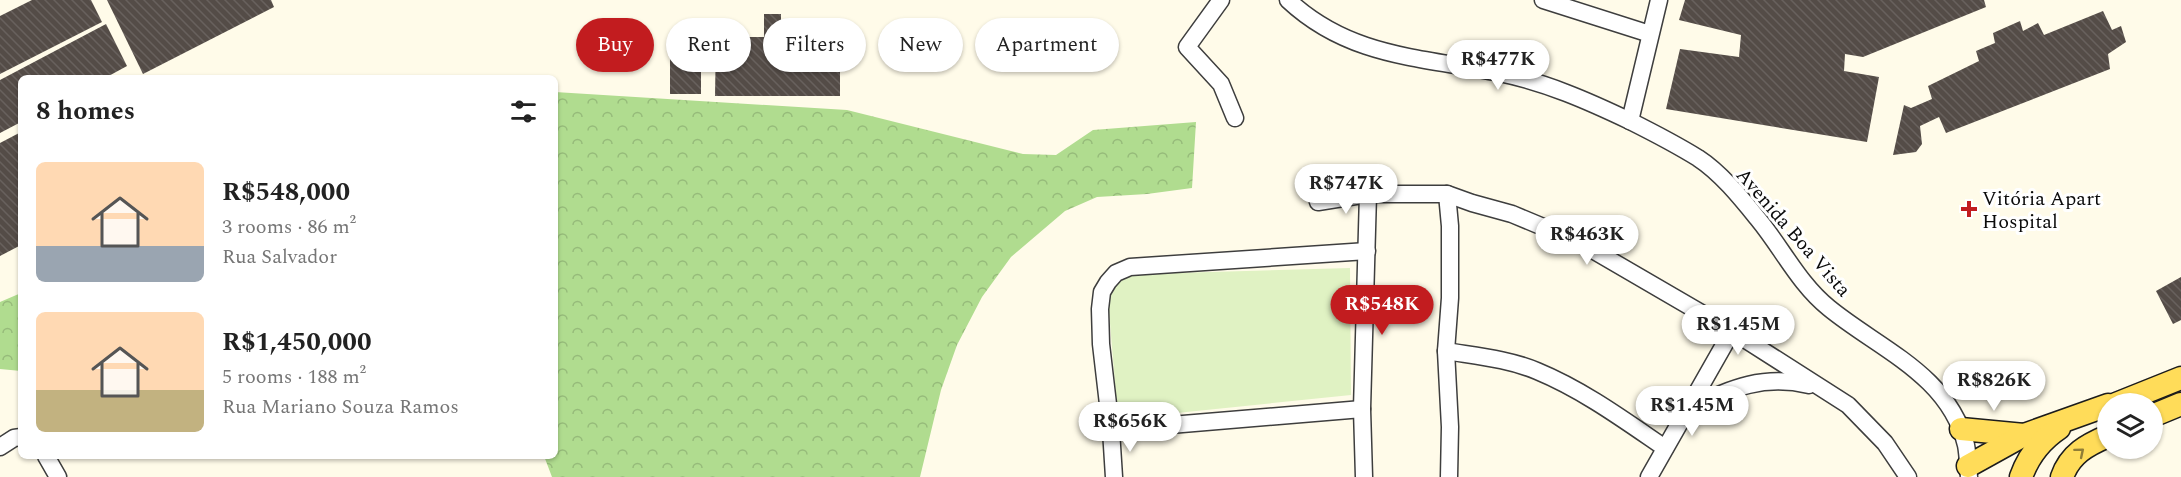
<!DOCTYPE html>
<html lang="en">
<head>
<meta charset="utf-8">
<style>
	body { margin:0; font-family:Spectral,serif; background:#f2f2f2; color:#222; height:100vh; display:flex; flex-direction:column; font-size:22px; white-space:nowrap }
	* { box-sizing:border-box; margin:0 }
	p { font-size:20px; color:#767676 }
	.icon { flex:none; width:33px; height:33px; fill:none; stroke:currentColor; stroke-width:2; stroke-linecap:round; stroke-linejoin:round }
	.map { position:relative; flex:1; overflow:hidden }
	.panel { position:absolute; left:18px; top:75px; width:540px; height:384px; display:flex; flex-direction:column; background:#fff; border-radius:9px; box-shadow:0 2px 4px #0004 }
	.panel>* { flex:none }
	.guide { position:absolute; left:576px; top:18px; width:570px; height:54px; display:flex; gap:12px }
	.tools { position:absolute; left:2097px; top:393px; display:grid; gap:12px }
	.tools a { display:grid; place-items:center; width:66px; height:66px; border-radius:50%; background:#fff; box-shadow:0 2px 4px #0004; font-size:30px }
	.price { position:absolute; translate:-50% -51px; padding:0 14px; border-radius:21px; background:#fff; color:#222; font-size:20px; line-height:39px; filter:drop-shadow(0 2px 3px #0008) }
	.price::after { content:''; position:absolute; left:50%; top:36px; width:18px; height:14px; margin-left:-9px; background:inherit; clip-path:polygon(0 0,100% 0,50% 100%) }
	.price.current { background:#c21c1f; color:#fff }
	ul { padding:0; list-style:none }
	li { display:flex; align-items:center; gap:18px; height:150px; padding:0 18px }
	li span { display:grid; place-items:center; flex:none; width:168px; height:120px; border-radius:9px; color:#555 }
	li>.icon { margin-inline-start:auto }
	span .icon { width:72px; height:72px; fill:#fffc; stroke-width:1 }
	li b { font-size:26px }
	h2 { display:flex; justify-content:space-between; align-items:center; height:72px; padding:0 18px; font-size:26px }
	.tag { padding:0 21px; border-radius:27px; background:#fff; box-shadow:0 2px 4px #0004; font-size:21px; line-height:54px }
	.tag.current { background:#c21c1f; color:#fff }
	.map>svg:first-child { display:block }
	.forest { fill:url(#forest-crowns) }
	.pitch { fill:#e0f2c3 }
	.building { fill:url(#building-back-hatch) }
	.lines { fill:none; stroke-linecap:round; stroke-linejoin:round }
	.minor-casing { stroke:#3e3e3e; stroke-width:19 }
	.major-casing { stroke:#1c1c1c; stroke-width:25 }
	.minor { stroke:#fff; stroke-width:16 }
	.major { stroke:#ffdc59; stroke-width:22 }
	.oneway { stroke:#917e36 }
	.poi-dot { fill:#c21c1f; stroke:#fff; stroke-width:2 }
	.labels { text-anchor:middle; stroke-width:6; stroke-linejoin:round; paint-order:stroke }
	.poi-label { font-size:20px; fill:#0b0b0b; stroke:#fff; text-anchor:start }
	.street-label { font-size:20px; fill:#0b0b0b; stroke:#fff }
</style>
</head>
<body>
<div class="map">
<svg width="2181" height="477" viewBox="0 0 2181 477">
	<defs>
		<pattern id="forest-crowns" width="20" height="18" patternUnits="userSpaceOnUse" patternTransform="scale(1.5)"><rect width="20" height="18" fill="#b0dc8f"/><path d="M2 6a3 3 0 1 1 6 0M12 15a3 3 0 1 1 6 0" fill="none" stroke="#96bb7a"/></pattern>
		<pattern id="building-back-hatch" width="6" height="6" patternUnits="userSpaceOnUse" patternTransform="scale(1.5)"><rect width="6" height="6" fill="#544c47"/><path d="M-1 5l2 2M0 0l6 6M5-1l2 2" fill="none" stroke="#68615d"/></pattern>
	</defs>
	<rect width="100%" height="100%" fill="#fffbe9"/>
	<g class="forest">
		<path d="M 555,92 L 847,110 L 1023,154 L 1056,155 L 1093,130 L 1196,122 L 1192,188 L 1147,194 L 1097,197 L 1065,211 L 1011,257 L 982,297 L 957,345 L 941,390 L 920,477 L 552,477 L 544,456 L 555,456 Z"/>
		<path d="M 21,293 L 21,371 L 0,369 L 0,302 Z"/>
	</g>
	<path class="pitch" d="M 1350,268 L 1351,395 L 1118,419 L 1106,275 Z"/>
	<g class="building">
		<path d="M 32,0 L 91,0 L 102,22 L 0,74 L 0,16 Z"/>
		<path d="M 107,0 L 271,0 L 274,7 L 143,74 Z"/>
		<path d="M 1685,0 L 1984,0 L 1986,7 L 1863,57 L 1845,54 L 1844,71 L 1879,77 L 1867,142 L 1666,109 L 1680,49 L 1739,57 L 1741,35 L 1679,20 Z"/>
		<path d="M 2103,11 L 2112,30 L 2121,26 L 2126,42 L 2108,54 L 2110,69 L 1946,133 L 1939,117 L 1920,126 L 1922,144 L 1916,152 L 1893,155 L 1904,105 L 1911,108 L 1932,99 L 1928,86 L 1979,61 L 1976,51 L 1995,43 L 1993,33 L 2020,21 L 2023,31 L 2038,23 L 2044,35 Z"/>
		<path d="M 764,14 L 781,14 L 781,38 L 840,38 L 840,96 L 715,96 L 716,37 L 764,37 Z"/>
		<path d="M 106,24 L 127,66 L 105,78 L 21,78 L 21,122 L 0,133 L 0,80 Z"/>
		<path d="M 670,49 L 711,49 L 711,64 L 701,64 L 701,94 L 670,94 Z"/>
		<path d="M 21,132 L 21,245 L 0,256 L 0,143 Z"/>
		<path d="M 2181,277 L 2181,320 L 2173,324 L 2156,291 Z"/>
	</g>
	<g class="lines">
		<defs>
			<g id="minor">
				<path d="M 1221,0 L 1187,47 L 1221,84 L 1235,118"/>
				<path d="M 1288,0 C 1350,58 1422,57 1499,73 C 1545,82 1588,101 1630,121 C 1652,132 1677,145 1698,158 C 1721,173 1741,198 1758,219 C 1782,248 1799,284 1829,308 C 1879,349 1949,375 1966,445 C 1968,455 1968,467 1969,477"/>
				<path d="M 1543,0 L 1650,34"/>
				<path d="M 1630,121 L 1659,0"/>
				<path d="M 1447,194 L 1450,226 L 1450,298 L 1446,351 L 1450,427 L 1449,477"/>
				<path d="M 1318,202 L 1368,194 L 1447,194 L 1472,203 L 1512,214 L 1579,242 L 1732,331 L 1848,405 L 1885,443 L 1908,477"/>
				<path d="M 1446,351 C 1476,356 1509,359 1537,371 C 1583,390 1624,420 1665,448"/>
				<path d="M 1689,408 C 1731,389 1762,374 1809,385"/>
				<path d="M 1111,430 L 1362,409"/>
				<path d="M 0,447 L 14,438 L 21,437"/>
				<path d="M 46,456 L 58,477"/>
				<path d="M 1114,477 L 1111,430 L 1101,344 L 1100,309 L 1102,292 L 1108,282 L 1116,273 L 1130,267 L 1367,251"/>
				<path d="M 1364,477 L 1362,409 L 1368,194"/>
				<path d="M 1649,477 L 1732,331"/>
			</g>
			<g id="major">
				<path d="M 2116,404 L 2181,378"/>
				<path d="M 2152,416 L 2181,404"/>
				<path d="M 1961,429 L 2024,435"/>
				<path d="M 1968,466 L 2024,435 L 2108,405"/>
				<path d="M 2021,477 C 2028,457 2041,440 2059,428"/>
				<path d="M 2062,477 C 2070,454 2087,445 2108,436"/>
			</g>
		</defs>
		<use href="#minor" class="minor-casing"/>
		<use href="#major" class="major-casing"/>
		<use href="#minor" class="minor"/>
		<use href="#major" class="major"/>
	</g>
	<defs><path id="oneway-chevron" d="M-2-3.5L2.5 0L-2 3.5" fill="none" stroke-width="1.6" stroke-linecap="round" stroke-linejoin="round" transform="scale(1.5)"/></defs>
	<use class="oneway" href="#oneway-chevron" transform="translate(2080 452) rotate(-40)"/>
	<path class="poi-dot" d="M1966 200h6v6h6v6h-6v6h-6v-6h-6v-6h6z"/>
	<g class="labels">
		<g class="poi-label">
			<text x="1982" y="205">Vitória Apart<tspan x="1982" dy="23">Hospital</tspan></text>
		</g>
		<g class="street-label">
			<text transform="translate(1794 232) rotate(49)" y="7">Avenida Boa Vista</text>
		</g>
	</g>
</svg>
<div class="tools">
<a><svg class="icon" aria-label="layers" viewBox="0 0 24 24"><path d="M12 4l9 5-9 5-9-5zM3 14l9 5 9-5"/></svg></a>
</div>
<b class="price" style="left:1498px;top:91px">R$477K</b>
<b class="price" style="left:1346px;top:215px">R$747K</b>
<b class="price" style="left:1587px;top:266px">R$463K</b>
<b class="price current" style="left:1382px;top:336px">R$548K</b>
<b class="price" style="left:1738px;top:356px">R$1.45M</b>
<b class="price" style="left:1994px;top:412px">R$826K</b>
<b class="price" style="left:1692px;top:437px">R$1.45M</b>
<b class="price" style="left:1130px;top:453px">R$656K</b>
<div class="guide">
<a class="tag current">Buy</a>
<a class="tag">Rent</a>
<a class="tag">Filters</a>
<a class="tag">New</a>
<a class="tag">Apartment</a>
</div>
<section class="panel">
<h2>8 homes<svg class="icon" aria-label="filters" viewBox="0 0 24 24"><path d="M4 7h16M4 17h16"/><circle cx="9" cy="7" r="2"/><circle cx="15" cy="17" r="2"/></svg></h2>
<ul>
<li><span style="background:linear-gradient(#ffd9b3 70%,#9aa5b1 0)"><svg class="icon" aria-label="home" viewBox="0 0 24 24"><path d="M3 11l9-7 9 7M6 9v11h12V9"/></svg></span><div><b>R$548,000</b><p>3 rooms · 86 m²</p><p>Rua Salvador</p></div></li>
<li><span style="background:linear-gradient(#ffd9b3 65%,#c2b280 0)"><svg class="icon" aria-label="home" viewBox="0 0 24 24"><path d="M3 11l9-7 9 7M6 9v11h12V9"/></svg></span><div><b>R$1,450,000</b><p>5 rooms · 188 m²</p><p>Rua Mariano Souza Ramos</p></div></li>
</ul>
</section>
</div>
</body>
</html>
